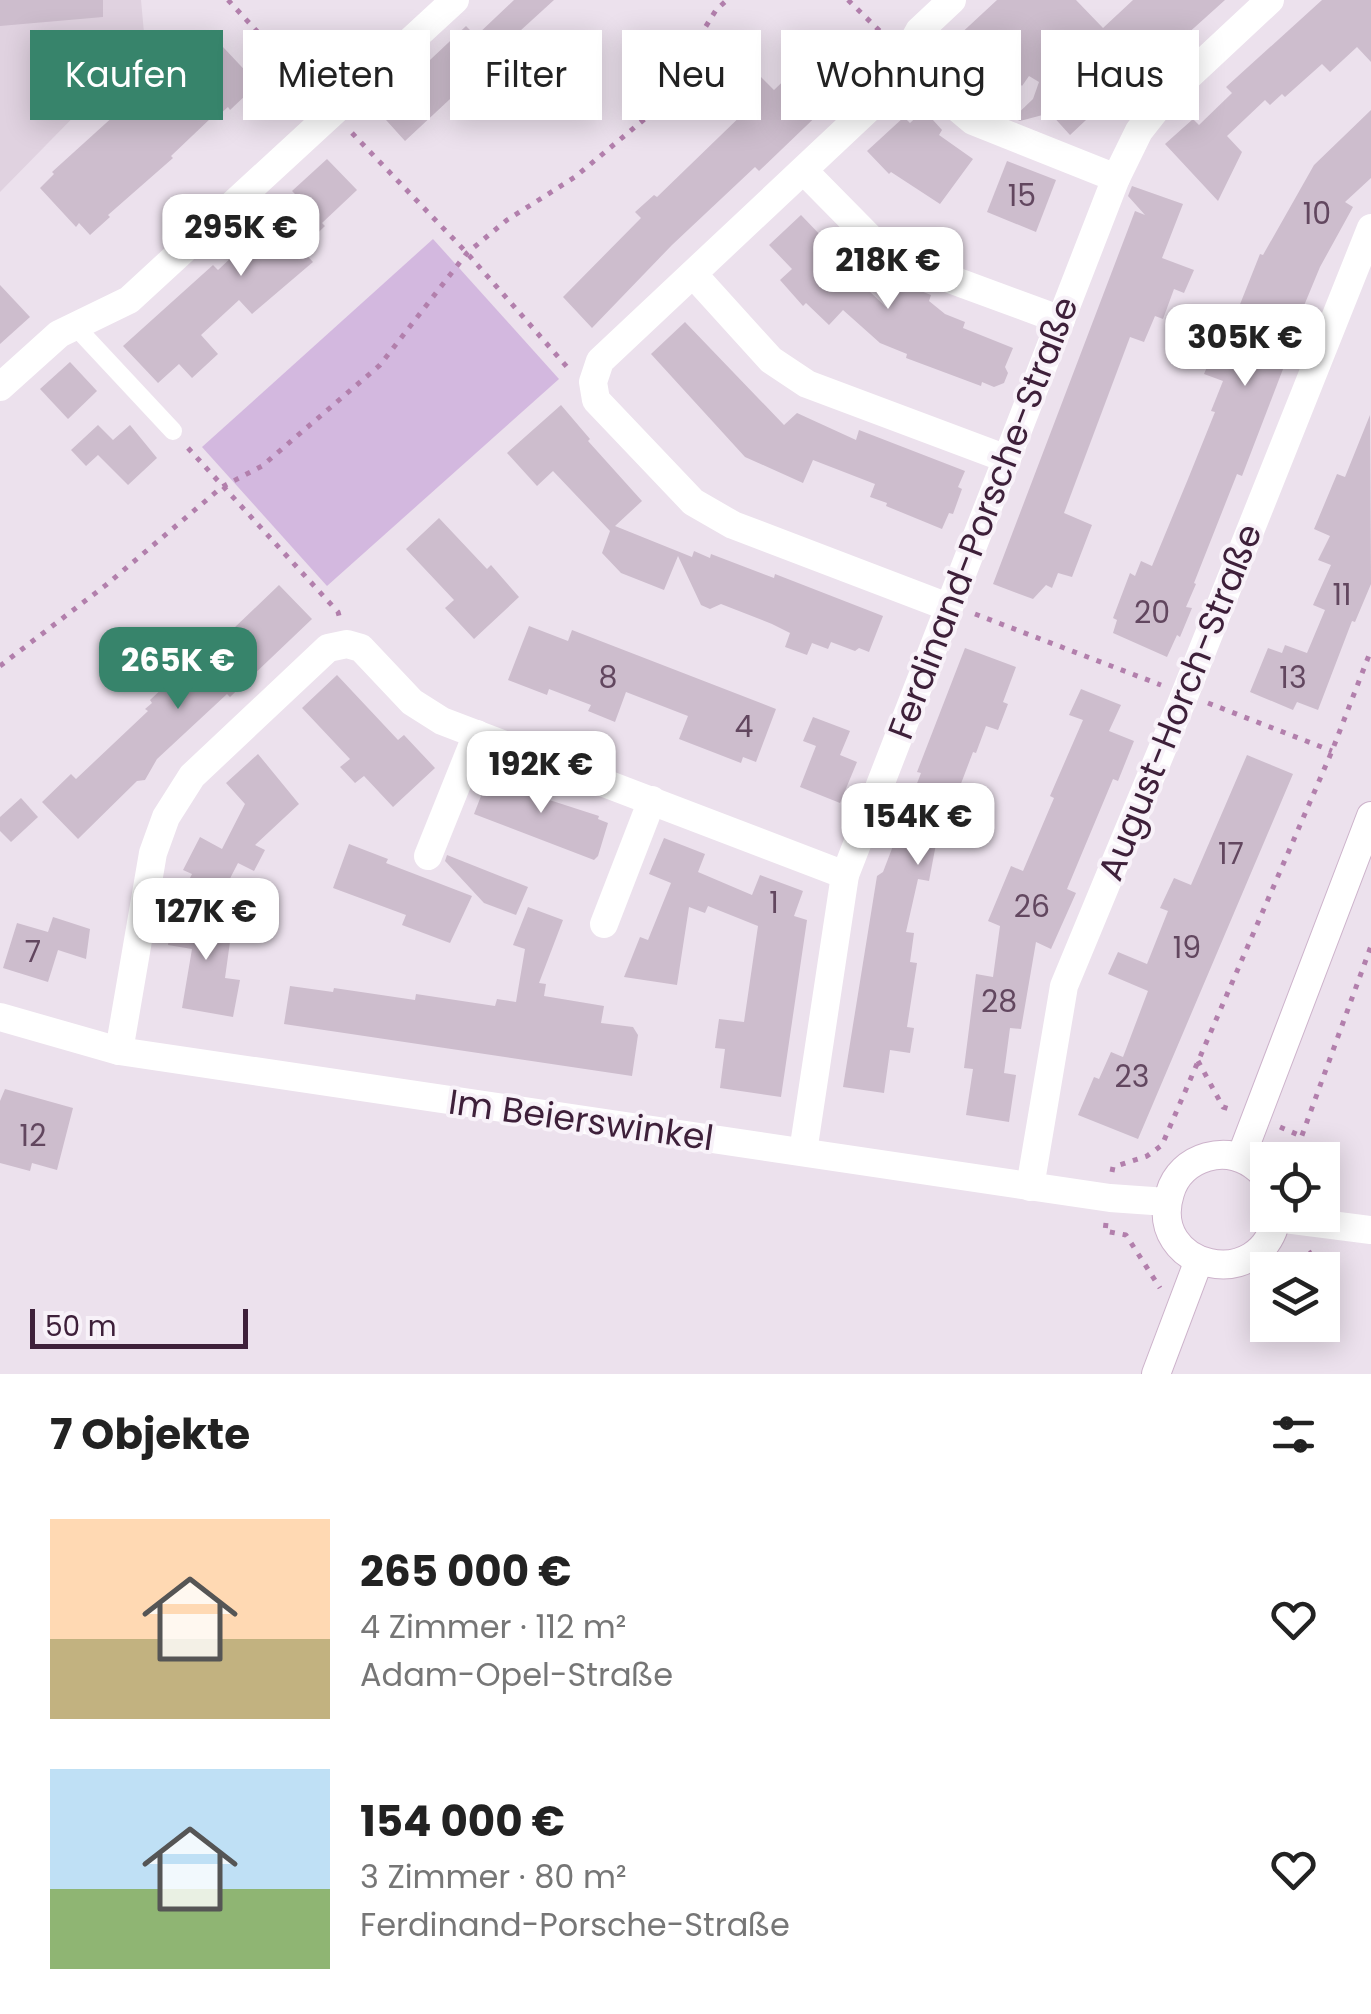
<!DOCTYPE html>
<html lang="de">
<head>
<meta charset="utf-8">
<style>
	body { margin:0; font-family:Poppins,sans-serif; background:#f2f2f2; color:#222; height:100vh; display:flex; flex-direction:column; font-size:38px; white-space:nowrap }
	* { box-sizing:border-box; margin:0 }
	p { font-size:32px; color:#767676 }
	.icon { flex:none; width:55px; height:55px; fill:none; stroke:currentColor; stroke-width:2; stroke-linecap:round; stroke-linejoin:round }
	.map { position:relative; height:1374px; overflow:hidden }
	.panel { display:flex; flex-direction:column; background:#fff; flex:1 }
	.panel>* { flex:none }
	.guide { position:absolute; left:30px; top:30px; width:1312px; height:90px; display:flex; gap:20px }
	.buttons { position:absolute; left:1250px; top:1142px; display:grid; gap:20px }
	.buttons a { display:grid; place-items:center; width:90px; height:90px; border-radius:0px; background:#fff; box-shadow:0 5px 25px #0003; font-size:50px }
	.scale { position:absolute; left:30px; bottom:25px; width:218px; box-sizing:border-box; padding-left:10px; border:5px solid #3e203a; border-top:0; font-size:28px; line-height:35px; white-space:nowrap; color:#3e203a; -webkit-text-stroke:8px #f8f2f9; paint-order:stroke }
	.price { position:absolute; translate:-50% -85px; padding:0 22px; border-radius:20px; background:#fff; color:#222; font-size:32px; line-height:65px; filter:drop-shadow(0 2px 5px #0008) }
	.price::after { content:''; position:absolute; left:50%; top:60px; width:30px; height:22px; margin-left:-15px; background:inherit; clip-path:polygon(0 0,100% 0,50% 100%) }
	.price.on { background:#37846b; color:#fff }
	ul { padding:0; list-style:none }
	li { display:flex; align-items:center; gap:30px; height:250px; padding:0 50px }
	li span { display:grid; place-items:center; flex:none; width:280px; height:200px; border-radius:0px; color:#555 }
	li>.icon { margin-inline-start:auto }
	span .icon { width:120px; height:120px; fill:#fffc; stroke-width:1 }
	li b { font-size:42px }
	h2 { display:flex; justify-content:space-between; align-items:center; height:120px; padding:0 50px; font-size:42px }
	.tag { padding:0 35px; border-radius:0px; background:#fff; box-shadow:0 5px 25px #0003; font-size:35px; line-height:90px }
	.tag.on { background:#37846b; color:#fff }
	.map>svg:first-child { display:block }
	.built { fill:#e0d2e0 }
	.green { fill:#d3b8df }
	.building { fill:#cdbdcd }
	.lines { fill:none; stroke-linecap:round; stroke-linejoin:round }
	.secondary-casing { stroke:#cdb3cb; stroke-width:30 }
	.path { stroke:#b27fac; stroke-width:5; stroke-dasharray:5 8; stroke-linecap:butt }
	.service { stroke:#fff; stroke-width:18 }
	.minor { stroke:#fff; stroke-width:28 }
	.secondary { stroke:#fff; stroke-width:28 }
	.labels { text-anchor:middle; stroke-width:8; stroke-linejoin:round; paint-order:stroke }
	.number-label { font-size:30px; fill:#62475f }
	.street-label { font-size:35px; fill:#3e203a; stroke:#f8f2f9 }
</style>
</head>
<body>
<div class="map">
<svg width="1371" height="1374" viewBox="0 0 1371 1374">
	<rect width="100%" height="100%" fill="#ece1ed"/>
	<path class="built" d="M 0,0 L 141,0 L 145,44 L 0,192 Z"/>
	<path class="green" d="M 433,239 L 559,379 L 327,586 L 202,447 Z"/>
	<g class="building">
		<path d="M 0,0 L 103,0 L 103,17 L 0,26 Z"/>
		<path d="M 514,0 L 554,0 L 509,41 L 517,49 L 500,65 L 494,58 L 405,141 L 377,110 L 466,26 L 476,36 Z"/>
		<path d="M 997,0 L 1076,0 L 1103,28 L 1133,0 L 1225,0 L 1135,81 L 1132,77 L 1070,135 L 1050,113 L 1020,121 L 1013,118 L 1033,99 L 1039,82 L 1029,76 L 1022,86 L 998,61 L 973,84 L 942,51 Z"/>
		<path d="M 1322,0 L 1371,0 L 1371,62 L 1357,47 L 1330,72 L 1322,64 L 1285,97 L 1282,94 L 1270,105 L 1265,100 L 1227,136 L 1242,152 L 1218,201 L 1165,144 L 1193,119 L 1199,125 L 1232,93 L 1226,87 Z"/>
		<path d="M 207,30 L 255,81 L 244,91 L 247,94 L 230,110 L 228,107 L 214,119 L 212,117 L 171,156 L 173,158 L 108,215 L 110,217 L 90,235 L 79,223 L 76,227 L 40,188 L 54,174 L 52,172 L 180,56 L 178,54 Z"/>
		<path d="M 821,45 L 854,80 L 759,171 L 755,167 L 672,245 L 592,328 L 563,297 L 641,218 L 635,212 L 654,195 L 657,197 L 751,106 L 741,96 L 761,77 L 774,90 Z"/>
		<path d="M 924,110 L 942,130 L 939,135 L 973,159 L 940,204 L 891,172 L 889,174 L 867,151 L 904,117 L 910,123 Z"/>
		<path d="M 1371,110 L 1371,178 L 1345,202 L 1353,207 L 1320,267 L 1284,354 L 1288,356 L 1242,476 L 1237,474 L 1194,583 L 1196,584 L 1186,607 L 1192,608 L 1180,637 L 1177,635 L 1167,657 L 1113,633 L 1117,620 L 1113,618 L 1130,573 L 1135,576 L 1141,561 L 1152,566 L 1188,479 L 1215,412 L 1211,411 L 1223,381 L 1204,374 L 1223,329 L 1229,332 L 1260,254 L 1263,255 L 1314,165 Z"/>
		<path d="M 327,159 L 357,190 L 322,223 L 325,226 L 301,249 L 313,262 L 252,314 L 239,300 L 201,335 L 218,354 L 192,378 L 179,364 L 158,383 L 123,346 L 213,265 L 218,270 L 297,196 L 292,191 Z"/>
		<path d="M 1007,161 L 1056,180 L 1036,232 L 987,212 Z"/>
		<path d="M 1132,186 L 1183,204 L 1162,258 L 1194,270 L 1184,293 L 1174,289 L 1163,319 L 1155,316 L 1144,342 L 1130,337 L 1064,513 L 1092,525 L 1072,577 L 1058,573 L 1052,588 L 1046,585 L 1033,599 L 993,584 L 1135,211 L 1145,215 L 1128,196 Z"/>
		<path d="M 801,215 L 825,240 L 820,245 L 886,307 L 896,281 L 931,295 L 929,301 L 945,314 L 965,322 L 963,328 L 1013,348 L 1005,367 L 1008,373 L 1004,383 L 994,387 L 982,382 L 981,386 L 906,358 L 907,354 L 880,343 L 843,310 L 829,325 L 806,303 L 803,306 L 780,280 L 792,269 L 769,245 Z"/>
		<path d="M 0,285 L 30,317 L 0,344 Z"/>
		<path d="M 685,322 L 784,425 L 797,413 L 856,440 L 859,430 L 965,471 L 958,487 L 962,489 L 953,514 L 949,513 L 942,529 L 886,506 L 887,503 L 870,497 L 875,484 L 813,460 L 803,483 L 745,457 L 651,354 Z"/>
		<path d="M 70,362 L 97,391 L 68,419 L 40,389 Z"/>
		<path d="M 561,405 L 590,439 L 588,441 L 642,501 L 615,526 L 692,557 L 694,551 L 710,558 L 711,554 L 774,578 L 775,574 L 883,616 L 869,652 L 859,648 L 855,651 L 831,642 L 828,649 L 812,643 L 807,655 L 785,647 L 790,633 L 772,624 L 721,604 L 710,609 L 701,605 L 678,556 L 664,590 L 621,573 L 602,553 L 610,531 L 553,471 L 537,486 L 507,453 Z"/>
		<path d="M 1370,415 L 1371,584 L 1355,622 L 1352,621 L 1318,710 L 1297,702 L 1293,710 L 1250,692 L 1268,648 L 1282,653 L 1285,645 L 1307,653 L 1325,610 L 1313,605 L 1331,565 L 1318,560 L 1330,536 L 1314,529 L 1337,474 L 1345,477 Z"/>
		<path d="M 98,425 L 113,440 L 130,425 L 157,458 L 128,485 L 98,455 L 86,466 L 71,450 Z"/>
		<path d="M 439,518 L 487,569 L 491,565 L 519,597 L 474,639 L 445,608 L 454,600 L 406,549 Z"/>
		<path d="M 279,585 L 312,619 L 230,697 L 227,694 L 157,759 L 145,780 L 137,781 L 78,839 L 42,802 L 71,774 L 76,779 L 148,711 L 145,709 L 152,703 L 150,700 L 167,684 L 170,686 L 188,672 Z"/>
		<path d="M 529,626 L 568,641 L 572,630 L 776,709 L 756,762 L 743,757 L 741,763 L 679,739 L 688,716 L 626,692 L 615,722 L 588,711 L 591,705 L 549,689 L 547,695 L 508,680 Z"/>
		<path d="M 965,648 L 1016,667 L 1003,702 L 1008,704 L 998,730 L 986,726 L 976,753 L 973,752 L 954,802 L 960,804 L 943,848 L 936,844 L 929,881 L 918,879 L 906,932 L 914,933 L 910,962 L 917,963 L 907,1027 L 914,1028 L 910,1053 L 890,1050 L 884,1093 L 843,1087 L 877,876 L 883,872 L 921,773 L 917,772 Z"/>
		<path d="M 337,675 L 398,740 L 404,735 L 435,768 L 393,807 L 364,776 L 355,783 L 340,767 L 350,759 L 302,708 Z"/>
		<path d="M 1081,689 L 1121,705 L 1109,731 L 1134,741 L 1118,781 L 1113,779 L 1067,889 L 1076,893 L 1051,949 L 1036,942 L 1021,1029 L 1010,1028 L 1004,1073 L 1016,1075 L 1009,1122 L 966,1115 L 973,1069 L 964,1068 L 976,974 L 993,977 L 1000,926 L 988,921 L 1011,866 L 1023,871 L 1054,798 L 1050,796 L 1083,720 L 1069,715 Z"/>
		<path d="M 813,717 L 850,731 L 840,755 L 857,762 L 840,803 L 800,787 L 816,746 L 803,741 Z"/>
		<path d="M 258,754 L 299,804 L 255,845 L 265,850 L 254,871 L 238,863 L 222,894 L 190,878 L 192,874 L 183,870 L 200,837 L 222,849 L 245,804 L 226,783 Z"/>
		<path d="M 1247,755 L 1293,774 L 1138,1139 L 1078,1115 L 1094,1077 L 1099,1079 L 1111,1052 L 1123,1057 L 1148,991 L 1108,974 L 1118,952 L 1147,964 L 1168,911 L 1160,908 L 1174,878 L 1191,885 Z"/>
		<path d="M 495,772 L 540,789 L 537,796 L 599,816 L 598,819 L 608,823 L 598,856 L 594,860 L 474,814 L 488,778 L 492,780 Z"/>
		<path d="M 21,798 L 38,817 L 11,842 L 0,831 L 0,817 Z"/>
		<path d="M 664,838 L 705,854 L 698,872 L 752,895 L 760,875 L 803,891 L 794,916 L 807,920 L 781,1097 L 720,1088 L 725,1049 L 715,1048 L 719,1019 L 744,1022 L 758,926 L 708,906 L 705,913 L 689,907 L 677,985 L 624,977 L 640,937 L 648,940 L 671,883 L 649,874 Z"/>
		<path d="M 349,844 L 388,859 L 386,863 L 472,896 L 450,943 L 402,925 L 406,915 L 333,888 Z"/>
		<path d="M 447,855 L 528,887 L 516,915 L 484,903 L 445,861 Z"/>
		<path d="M 528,907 L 563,920 L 539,983 L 546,984 L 544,996 L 604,1006 L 601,1023 L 633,1027 L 638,1035 L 632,1076 L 284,1024 L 290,986 L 333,992 L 334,988 L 415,1000 L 416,994 L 495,1006 L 497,999 L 516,1002 L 525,949 L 513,945 Z"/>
		<path d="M 173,912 L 233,920 L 225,978 L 240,980 L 233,1017 L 182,1008 L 192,949 L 168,945 Z"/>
		<path d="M 53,917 L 90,929 L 86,959 L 58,950 L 48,982 L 3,968 L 17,923 L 48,932 Z"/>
		<path d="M 5,1089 L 73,1108 L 57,1170 L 32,1163 L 30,1171 L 0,1163 L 0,1101 Z"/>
	</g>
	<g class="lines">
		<defs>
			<g id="secondary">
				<path d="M 1241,1157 L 1371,816"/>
				<path d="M 1268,1179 C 1252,1160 1232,1150 1207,1157 C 1189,1162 1175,1175 1170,1193 C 1146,1268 1263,1297 1277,1215"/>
				<path d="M 1156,1374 L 1199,1260"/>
			</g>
		</defs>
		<use href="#secondary" class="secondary-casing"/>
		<g class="path">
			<path d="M 228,0 L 314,93"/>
			<path d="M 848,0 L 885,36"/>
			<path d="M 352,133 L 467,253 L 568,368"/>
			<path d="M 188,448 L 338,612 L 340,619"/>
			<path d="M 975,614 L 1161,685"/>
			<path d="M 0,666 L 106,585 L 222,487 L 262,466 L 380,365 L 467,253 L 507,220 L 575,177 L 653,112 L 716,10 L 727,0"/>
			<path d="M 1208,703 L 1332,751"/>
			<path d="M 1198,1061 L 1223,1107 L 1233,1110"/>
			<path d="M 1280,1127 L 1301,1136"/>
			<path d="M 1293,1160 L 1371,946"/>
			<path d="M 1112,1172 L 1113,1167 L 1147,1156 L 1162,1145 L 1332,751 L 1371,650"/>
			<path d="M 1106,1223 L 1105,1231 L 1126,1235 L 1160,1288"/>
			<path d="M 1286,1265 L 1312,1252"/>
		</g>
		<path class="service" d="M 75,326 L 173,431"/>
		<g class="minor">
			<path d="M 906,57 L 924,80 L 973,121 L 1116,178"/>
			<path d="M 804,171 L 875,243 L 928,271 L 1061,320"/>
			<path d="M 693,274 L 771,360 L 807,384 L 1007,459"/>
			<path d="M 0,387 L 59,334 L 129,300 L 455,0"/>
			<path d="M 948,607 L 733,525 L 693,502 L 596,400 L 593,382 L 600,361 L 883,95 L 919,31 L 952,0"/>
			<path d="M 428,856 L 477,734"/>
			<path d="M 604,924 L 652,800"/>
			<path d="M 0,1017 L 119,1051 L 1110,1198 L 1167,1202"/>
			<path d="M 119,1051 L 153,853 L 166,817 L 192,776 L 328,648 L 347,644 L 361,648 L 412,702 L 442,721 L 845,875"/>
			<path d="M 803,1152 L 845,875 L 1116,178 L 1139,131 L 1165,98 L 1270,0"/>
			<path d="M 1030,1187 L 1064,986 L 1185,694 L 1371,228"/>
			<path d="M 1277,1218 L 1371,1230"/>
		</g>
		<use href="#secondary" class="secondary"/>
	</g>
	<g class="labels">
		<g class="number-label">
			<text x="1022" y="206">15</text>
			<text x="1317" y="224">10</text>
			<text x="1342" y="605">11</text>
			<text x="1152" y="623">20</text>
			<text x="608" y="688">8</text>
			<text x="1293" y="688">13</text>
			<text x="744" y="737">4</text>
			<text x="1231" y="864">17</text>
			<text x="774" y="913">1</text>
			<text x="1032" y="917">26</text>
			<text x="1187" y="958">19</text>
			<text x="33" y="962">7</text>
			<text x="999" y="1012">28</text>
			<text x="1132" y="1087">23</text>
			<text x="33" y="1146">12</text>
		</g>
		<g class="street-label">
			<text transform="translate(983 518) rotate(-69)" y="12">Ferdinand-Porsche-Straße</text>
			<text transform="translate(1180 702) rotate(-68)" y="12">August-Horch-Straße</text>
			<text transform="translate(581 1120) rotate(8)" y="12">Im Beierswinkel</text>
		</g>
	</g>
</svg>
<div class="buttons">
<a><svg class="icon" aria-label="locate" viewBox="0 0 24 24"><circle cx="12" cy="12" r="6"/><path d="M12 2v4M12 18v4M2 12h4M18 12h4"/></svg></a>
<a><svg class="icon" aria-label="layers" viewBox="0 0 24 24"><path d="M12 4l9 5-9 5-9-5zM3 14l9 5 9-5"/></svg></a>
</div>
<div class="scale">50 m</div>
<b class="price" style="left:241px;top:279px">295K €</b>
<b class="price" style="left:888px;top:312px">218K €</b>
<b class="price" style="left:1245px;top:389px">305K €</b>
<b class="price on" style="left:178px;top:712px">265K €</b>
<b class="price" style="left:541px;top:816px">192K €</b>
<b class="price" style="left:918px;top:868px">154K €</b>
<b class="price" style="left:206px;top:963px">127K €</b>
<div class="guide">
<a class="tag on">Kaufen</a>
<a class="tag">Mieten</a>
<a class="tag">Filter</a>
<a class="tag">Neu</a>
<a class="tag">Wohnung</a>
<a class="tag">Haus</a>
</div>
</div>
<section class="panel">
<h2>7 Objekte<svg class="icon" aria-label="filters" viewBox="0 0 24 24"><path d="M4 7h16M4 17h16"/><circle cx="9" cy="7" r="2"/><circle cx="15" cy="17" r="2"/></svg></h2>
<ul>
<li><span style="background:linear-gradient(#ffd9b3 60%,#c2b280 0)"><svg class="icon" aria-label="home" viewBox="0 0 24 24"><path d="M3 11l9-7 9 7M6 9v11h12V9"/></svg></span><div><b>265 000 €</b><p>4 Zimmer · 112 m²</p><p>Adam-Opel-Straße</p></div><svg class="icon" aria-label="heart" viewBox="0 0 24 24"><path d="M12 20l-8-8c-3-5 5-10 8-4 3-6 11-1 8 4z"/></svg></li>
<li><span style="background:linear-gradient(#bfe0f5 60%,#8fb573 0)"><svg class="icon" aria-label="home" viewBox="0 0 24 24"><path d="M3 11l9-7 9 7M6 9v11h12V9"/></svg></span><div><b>154 000 €</b><p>3 Zimmer · 80 m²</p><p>Ferdinand-Porsche-Straße</p></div><svg class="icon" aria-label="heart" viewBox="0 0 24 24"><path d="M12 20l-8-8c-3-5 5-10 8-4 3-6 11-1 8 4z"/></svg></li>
</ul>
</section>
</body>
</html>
